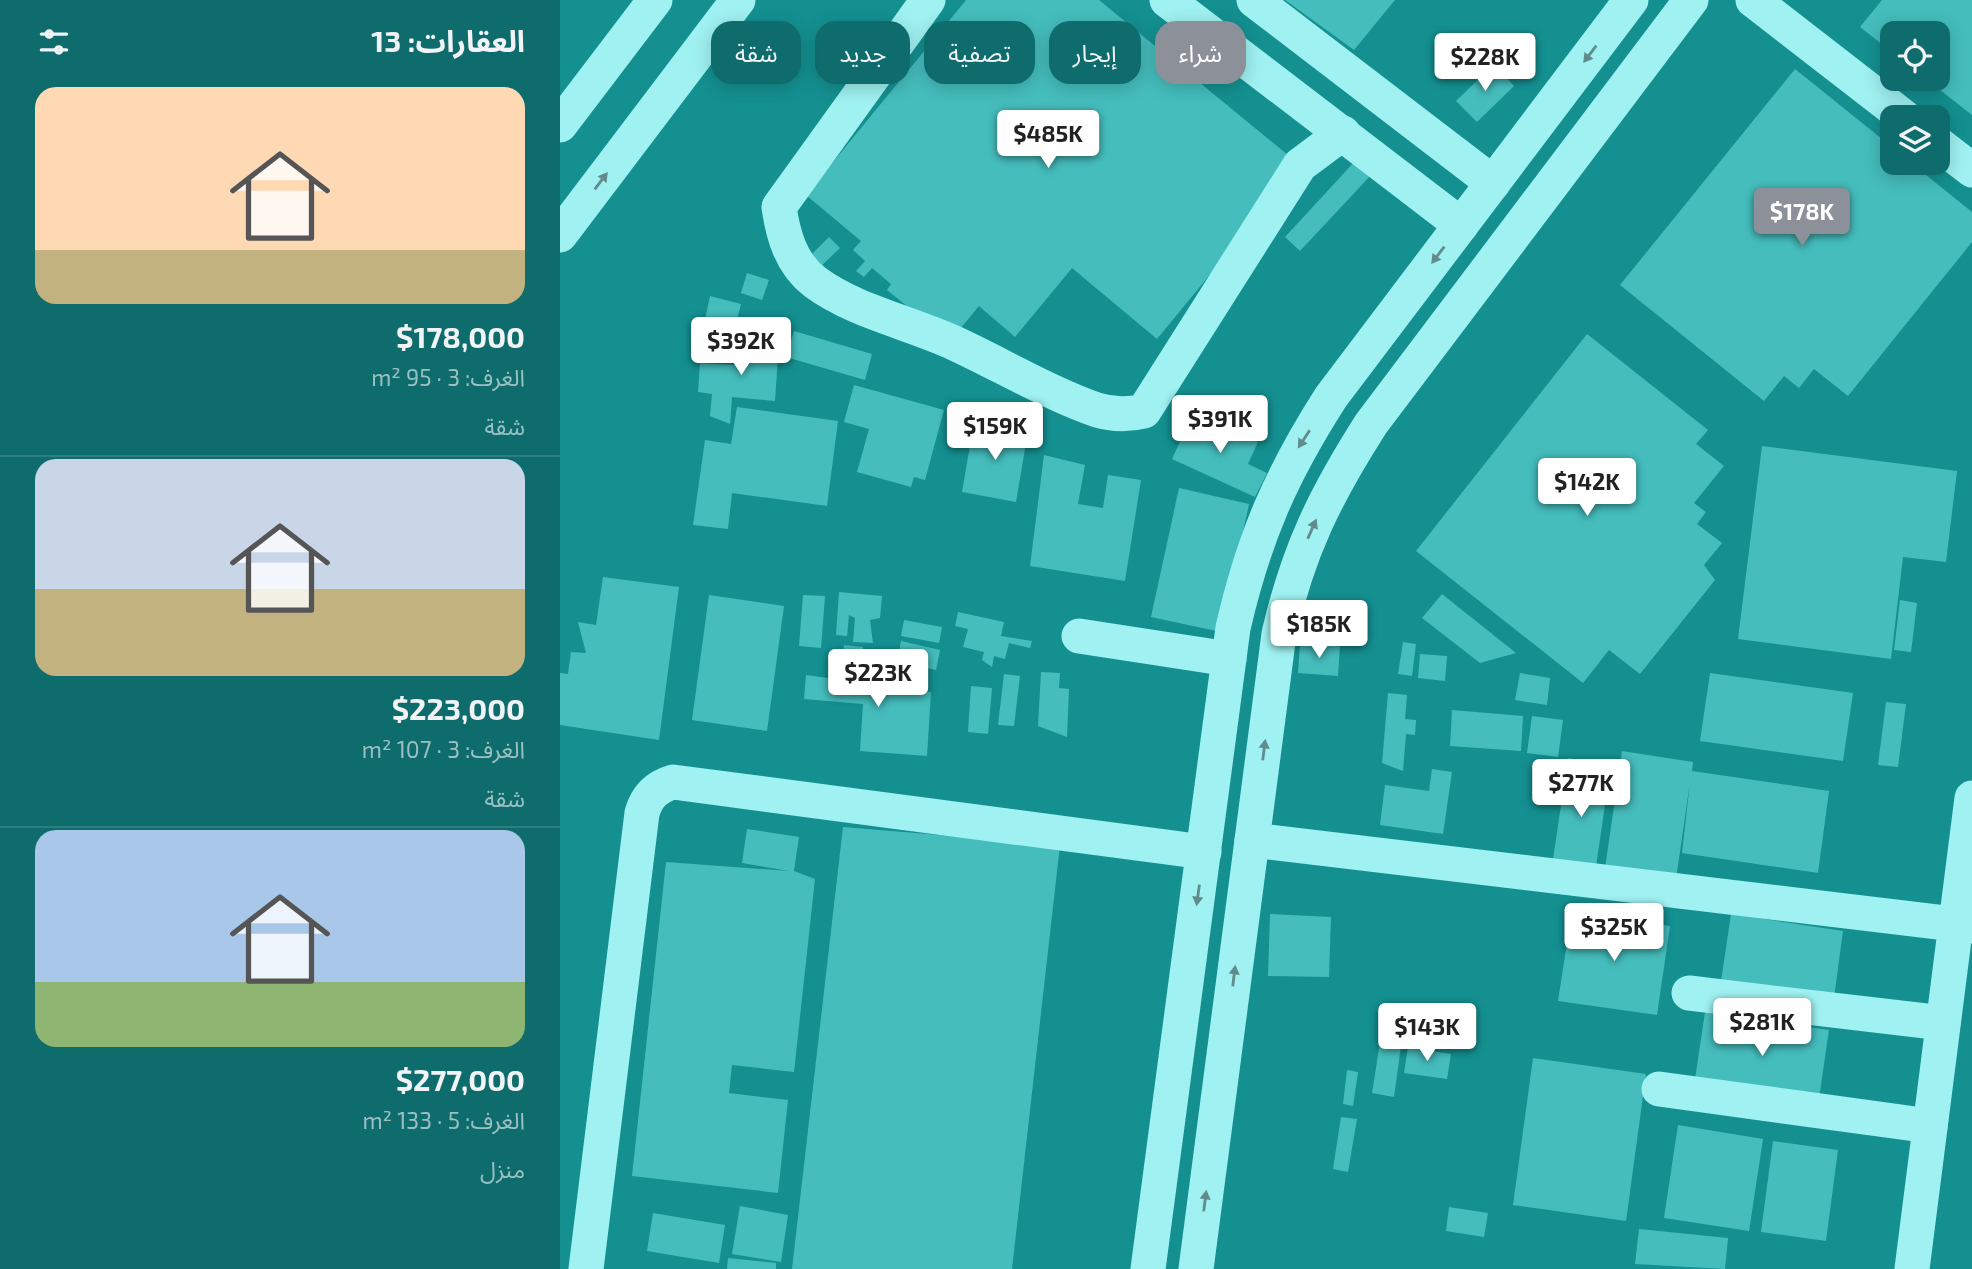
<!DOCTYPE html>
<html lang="ar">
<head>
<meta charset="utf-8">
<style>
	body { margin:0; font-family:"Exo 2","Noto Sans Arabic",sans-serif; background:#187172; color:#f1f3f6; direction:rtl; height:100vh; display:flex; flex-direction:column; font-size:26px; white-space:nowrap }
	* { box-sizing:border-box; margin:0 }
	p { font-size:23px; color:#9bc0c2 }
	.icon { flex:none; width:38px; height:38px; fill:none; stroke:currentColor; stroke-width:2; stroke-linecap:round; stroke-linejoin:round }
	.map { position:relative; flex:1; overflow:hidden; direction:ltr }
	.panel { display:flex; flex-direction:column; background:#0f6c6d; width:560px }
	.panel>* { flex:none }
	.hud { position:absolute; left:21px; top:21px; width:665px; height:63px; direction:rtl; display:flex; gap:14px }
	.buttons { position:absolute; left:1320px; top:21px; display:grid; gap:14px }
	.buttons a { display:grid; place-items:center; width:70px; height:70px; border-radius:14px; background:#0f6c6d; box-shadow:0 4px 18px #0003; font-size:35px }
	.price { position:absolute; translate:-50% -60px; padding:0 16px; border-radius:7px; background:#fff; color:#222; font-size:23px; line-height:46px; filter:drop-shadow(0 2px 4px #0008) }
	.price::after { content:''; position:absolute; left:50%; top:42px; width:21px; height:16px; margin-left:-10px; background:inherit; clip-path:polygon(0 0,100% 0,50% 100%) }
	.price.on { background:#8c9099; color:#fff }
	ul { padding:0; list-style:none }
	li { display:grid; align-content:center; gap:14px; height:371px; padding:0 35px }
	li+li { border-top:2px solid #2f7f80 }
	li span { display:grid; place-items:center; height:217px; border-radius:21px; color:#555 }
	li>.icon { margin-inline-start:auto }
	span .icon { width:126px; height:126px; fill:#fffc; stroke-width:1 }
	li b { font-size:30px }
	h2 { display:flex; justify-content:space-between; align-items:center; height:84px; padding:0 35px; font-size:30px }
	.chip { padding:0 24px; border-radius:21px; background:#0f6c6d; box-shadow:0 4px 18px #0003; font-size:24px; line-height:63px }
	.chip.on { background:#8c9099; color:#fff }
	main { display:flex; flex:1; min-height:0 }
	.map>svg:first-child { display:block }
	.building { fill:#45bdbd }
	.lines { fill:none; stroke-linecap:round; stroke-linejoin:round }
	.minor { stroke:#a0f1f1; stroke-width:35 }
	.oneway { fill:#608c8c }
</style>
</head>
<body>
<main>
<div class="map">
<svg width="1412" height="1269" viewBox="0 0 1412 1269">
	<rect width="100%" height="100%" fill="#149091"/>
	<g class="building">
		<path d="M 406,0 L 539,0 L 740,165 L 597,339 L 512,268 L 455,337 L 419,306 L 390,341 L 327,290 L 331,284 L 312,268 L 304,277 L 296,271 L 305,261 L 293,250 L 301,241 L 246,195 Z"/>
		<path d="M 725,0 L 835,0 L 794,50 Z"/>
		<path d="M 1322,0 L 1412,0 L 1412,115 L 1366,79 L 1377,79 L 1377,33 L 1332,33 L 1332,52 L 1300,27 Z"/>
		<path d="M 934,64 L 954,86 L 917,122 L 896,101 Z"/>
		<path d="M 1235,69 L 1332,147 L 1332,163 L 1351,163 L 1412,212 L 1412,242 L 1288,396 L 1254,369 L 1239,388 L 1224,376 L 1204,401 L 1060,285 Z"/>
		<path d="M 797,159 L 812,174 L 740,251 L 725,237 Z"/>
		<path d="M 269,237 L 280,248 L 258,269 L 248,258 Z"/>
		<path d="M 187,273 L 209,280 L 202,300 L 181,293 Z"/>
		<path d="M 150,296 L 181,304 L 174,331 L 144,324 Z"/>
		<path d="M 234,331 L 312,354 L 305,380 L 226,357 Z"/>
		<path d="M 1027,334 L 1148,430 L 1136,444 L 1164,466 L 1134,503 L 1146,512 L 1137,524 L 1162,543 L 1144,565 L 1155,580 L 1080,674 L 1049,650 L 1023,683 L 856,551 Z"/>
		<path d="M 179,339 L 219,342 L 215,401 L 172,397 L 170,424 L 150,416 L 152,394 L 138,392 L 140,363 L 177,365 Z"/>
		<path d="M 294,385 L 384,410 L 365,480 L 354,477 L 351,487 L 297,472 L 309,429 L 284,422 Z"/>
		<path d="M 177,407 L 278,421 L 267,506 L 172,493 L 168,529 L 133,525 L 145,440 L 171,444 Z"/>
		<path d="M 633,413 L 698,442 L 688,464 L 707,473 L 695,497 L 612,459 Z"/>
		<path d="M 414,422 L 468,431 L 456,502 L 402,492 Z"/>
		<path d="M 1202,446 L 1397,471 L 1386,562 L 1343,557 L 1331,659 L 1178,639 Z"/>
		<path d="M 484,455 L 525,465 L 518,504 L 543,508 L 548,475 L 581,480 L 565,581 L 470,566 Z"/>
		<path d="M 619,488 L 689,504 L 661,632 L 591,617 Z"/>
		<path d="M 43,577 L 119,587 L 99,740 L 0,725 L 0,673 L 8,674 L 11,652 L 26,653 L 18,622 L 36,625 Z"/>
		<path d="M 279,592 L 322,596 L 320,618 L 310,620 L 313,643 L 293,642 L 295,618 L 289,615 L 287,636 L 276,635 Z"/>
		<path d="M 882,594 L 956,653 L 920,663 L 862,618 Z"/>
		<path d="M 149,595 L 224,606 L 207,731 L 132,720 Z"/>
		<path d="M 243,595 L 265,596 L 261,648 L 239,646 Z"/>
		<path d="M 1340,600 L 1357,603 L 1351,652 L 1334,650 Z"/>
		<path d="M 398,612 L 444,622 L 441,636 L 472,641 L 470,648 L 449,643 L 445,659 L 434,656 L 432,667 L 422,660 L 424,652 L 403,647 L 408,629 L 395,626 Z"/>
		<path d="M 344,620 L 382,627 L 379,643 L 341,636 Z"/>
		<path d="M 341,641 L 380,650 L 376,670 L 337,662 Z"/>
		<path d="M 843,642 L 856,644 L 852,676 L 838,674 Z"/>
		<path d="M 740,643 L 780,646 L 778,676 L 738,673 Z"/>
		<path d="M 284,645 L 303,647 L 300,687 L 371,692 L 367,756 L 300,751 L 303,704 L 244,699 L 246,675 L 282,680 Z"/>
		<path d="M 860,654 L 887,656 L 885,681 L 858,678 Z"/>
		<path d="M 481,672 L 500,673 L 499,688 L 509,689 L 507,737 L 478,726 Z"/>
		<path d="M 960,673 L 990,678 L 987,705 L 955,700 Z"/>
		<path d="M 1150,673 L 1293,693 L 1283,761 L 1140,741 Z"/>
		<path d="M 444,674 L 460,676 L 454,726 L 438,725 Z"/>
		<path d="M 411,686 L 432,688 L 428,734 L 408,732 Z"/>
		<path d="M 828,693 L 847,695 L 845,719 L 856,720 L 855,735 L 846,734 L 843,771 L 822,763 Z"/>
		<path d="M 1326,702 L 1346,704 L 1338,767 L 1318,765 Z"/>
		<path d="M 892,710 L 963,716 L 961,751 L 890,746 Z"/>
		<path d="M 972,716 L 1003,720 L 998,757 L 967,753 Z"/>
		<path d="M 1062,751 L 1133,762 L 1132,771 L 1269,791 L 1258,873 L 1122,853 L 1130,782 L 1115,886 L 1044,875 Z"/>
		<path d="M 1008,758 L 1051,764 L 1034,880 L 991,873 Z"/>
		<path d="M 872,769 L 892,772 L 883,834 L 820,825 L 825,785 L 869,791 Z"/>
		<path d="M 283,827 L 500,845 L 452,1269 L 232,1269 Z"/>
		<path d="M 187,829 L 239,837 L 234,871 L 255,879 L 234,1072 L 172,1065 L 169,1093 L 228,1100 L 218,1193 L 72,1176 L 106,862 L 229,871 L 182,863 Z"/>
		<path d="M 1012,911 L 1110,926 L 1097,1015 L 998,1001 Z"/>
		<path d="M 710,914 L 771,917 L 769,977 L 708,976 Z"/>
		<path d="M 1171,914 L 1283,931 L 1273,1005 L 1160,988 Z"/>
		<path d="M 1145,1012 L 1269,1030 L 1258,1105 L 1134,1086 Z"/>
		<path d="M 820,1042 L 841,1046 L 834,1097 L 812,1093 Z"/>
		<path d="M 848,1047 L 891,1054 L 887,1079 L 844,1073 Z"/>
		<path d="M 973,1058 L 1086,1074 L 1066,1221 L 953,1205 Z"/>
		<path d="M 787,1070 L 798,1072 L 793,1106 L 783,1104 Z"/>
		<path d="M 781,1117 L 797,1119 L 788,1172 L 773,1169 Z"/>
		<path d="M 1118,1125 L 1203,1139 L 1189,1231 L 1104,1218 Z"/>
		<path d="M 1213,1141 L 1278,1150 L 1266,1241 L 1201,1232 Z"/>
		<path d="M 180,1206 L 228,1215 L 221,1262 L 172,1254 Z"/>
		<path d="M 889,1207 L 928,1213 L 924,1237 L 886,1231 Z"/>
		<path d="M 93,1213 L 165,1225 L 159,1263 L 87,1251 Z"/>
		<path d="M 1079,1229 L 1168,1238 L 1165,1269 L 1075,1264 Z"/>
		<path d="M 168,1258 L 216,1263 L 216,1269 L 167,1269 Z"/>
	</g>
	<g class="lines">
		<g class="minor">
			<path d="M 368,0 L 219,207 C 223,235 231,264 255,282 C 294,311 348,322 392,342 C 438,363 490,394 537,410 C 554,415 568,415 584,411 L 740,165 L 783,133"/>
			<path d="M 607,0 L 901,225"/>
			<path d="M 694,0 L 933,183"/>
			<path d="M 1193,0 L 1344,117"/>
			<path d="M 0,125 L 95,0"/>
			<path d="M 1377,143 L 1412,170"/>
			<path d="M 0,235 L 178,0"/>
			<path d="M 519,636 L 669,659"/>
			<path d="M 692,840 L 1412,926"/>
			<path d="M 1129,993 L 1383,1023"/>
			<path d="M 1099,1089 L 1370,1126"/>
			<path d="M 26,1269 L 82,813 C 87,796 96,787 113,782 L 644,852"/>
			<path d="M 588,1269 L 673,628 C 694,537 721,475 771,397 L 1071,0"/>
			<path d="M 636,1269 L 719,634 C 738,551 765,496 811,424 L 1131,0"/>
			<path d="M 1352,1269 L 1412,798"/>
		</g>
	</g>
	<defs><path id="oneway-solid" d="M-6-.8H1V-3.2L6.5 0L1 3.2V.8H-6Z" transform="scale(1.75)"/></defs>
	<g class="oneway">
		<use href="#oneway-solid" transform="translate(1030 54) rotate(127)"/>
		<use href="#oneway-solid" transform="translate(41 181) rotate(-53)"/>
		<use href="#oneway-solid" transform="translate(878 255) rotate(127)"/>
		<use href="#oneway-solid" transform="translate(744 439) rotate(123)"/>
		<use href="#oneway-solid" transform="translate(752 529) rotate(-66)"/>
		<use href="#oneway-solid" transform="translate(704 750) rotate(-83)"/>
		<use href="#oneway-solid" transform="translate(638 895) rotate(98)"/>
		<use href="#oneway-solid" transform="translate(674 976) rotate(-83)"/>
		<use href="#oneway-solid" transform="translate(645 1201) rotate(-83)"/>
	</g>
</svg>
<div class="buttons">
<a><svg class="icon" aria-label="locate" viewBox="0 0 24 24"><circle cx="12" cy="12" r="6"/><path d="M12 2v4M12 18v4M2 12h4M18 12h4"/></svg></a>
<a><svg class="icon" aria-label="layers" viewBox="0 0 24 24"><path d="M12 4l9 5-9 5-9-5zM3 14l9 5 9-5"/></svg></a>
</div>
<b class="price" style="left:925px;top:93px">$228K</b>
<b class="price" style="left:488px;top:170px">$485K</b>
<b class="price on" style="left:1242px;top:248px">$178K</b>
<b class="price" style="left:181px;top:377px">$392K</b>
<b class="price" style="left:660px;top:455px">$391K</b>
<b class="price" style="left:435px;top:462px">$159K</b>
<b class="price" style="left:1027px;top:518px">$142K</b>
<b class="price" style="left:759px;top:660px">$185K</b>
<b class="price" style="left:318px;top:709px">$223K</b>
<b class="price" style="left:1021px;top:819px">$277K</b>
<b class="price" style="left:1054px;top:963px">$325K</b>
<b class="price" style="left:1202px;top:1058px">$281K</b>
<b class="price" style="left:867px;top:1063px">$143K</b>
<div class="hud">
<a class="chip on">شراء</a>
<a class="chip">إيجار</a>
<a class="chip">تصفية</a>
<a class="chip">جديد</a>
<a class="chip">شقة</a>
</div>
</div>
<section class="panel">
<h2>العقارات: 13<svg class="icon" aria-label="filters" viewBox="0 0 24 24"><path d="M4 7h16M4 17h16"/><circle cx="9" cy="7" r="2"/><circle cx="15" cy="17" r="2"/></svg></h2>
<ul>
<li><span style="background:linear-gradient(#ffd9b3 75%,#c2b280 0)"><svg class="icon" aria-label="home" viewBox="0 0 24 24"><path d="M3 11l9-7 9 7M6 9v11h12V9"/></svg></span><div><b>$178,000</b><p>الغرف: 3 · 95 m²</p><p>شقة</p></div></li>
<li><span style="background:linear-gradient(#c9d6e8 60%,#c2b280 0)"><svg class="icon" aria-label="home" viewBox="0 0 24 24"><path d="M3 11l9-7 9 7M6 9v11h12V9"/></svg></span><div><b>$223,000</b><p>الغرف: 3 · 107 m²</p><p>شقة</p></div></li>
<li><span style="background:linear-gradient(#a9c7e8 70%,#8fb573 0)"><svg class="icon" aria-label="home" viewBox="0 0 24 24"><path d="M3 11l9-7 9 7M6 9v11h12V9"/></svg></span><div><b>$277,000</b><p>الغرف: 5 · 133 m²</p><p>منزل</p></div></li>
</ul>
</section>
</main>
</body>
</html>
